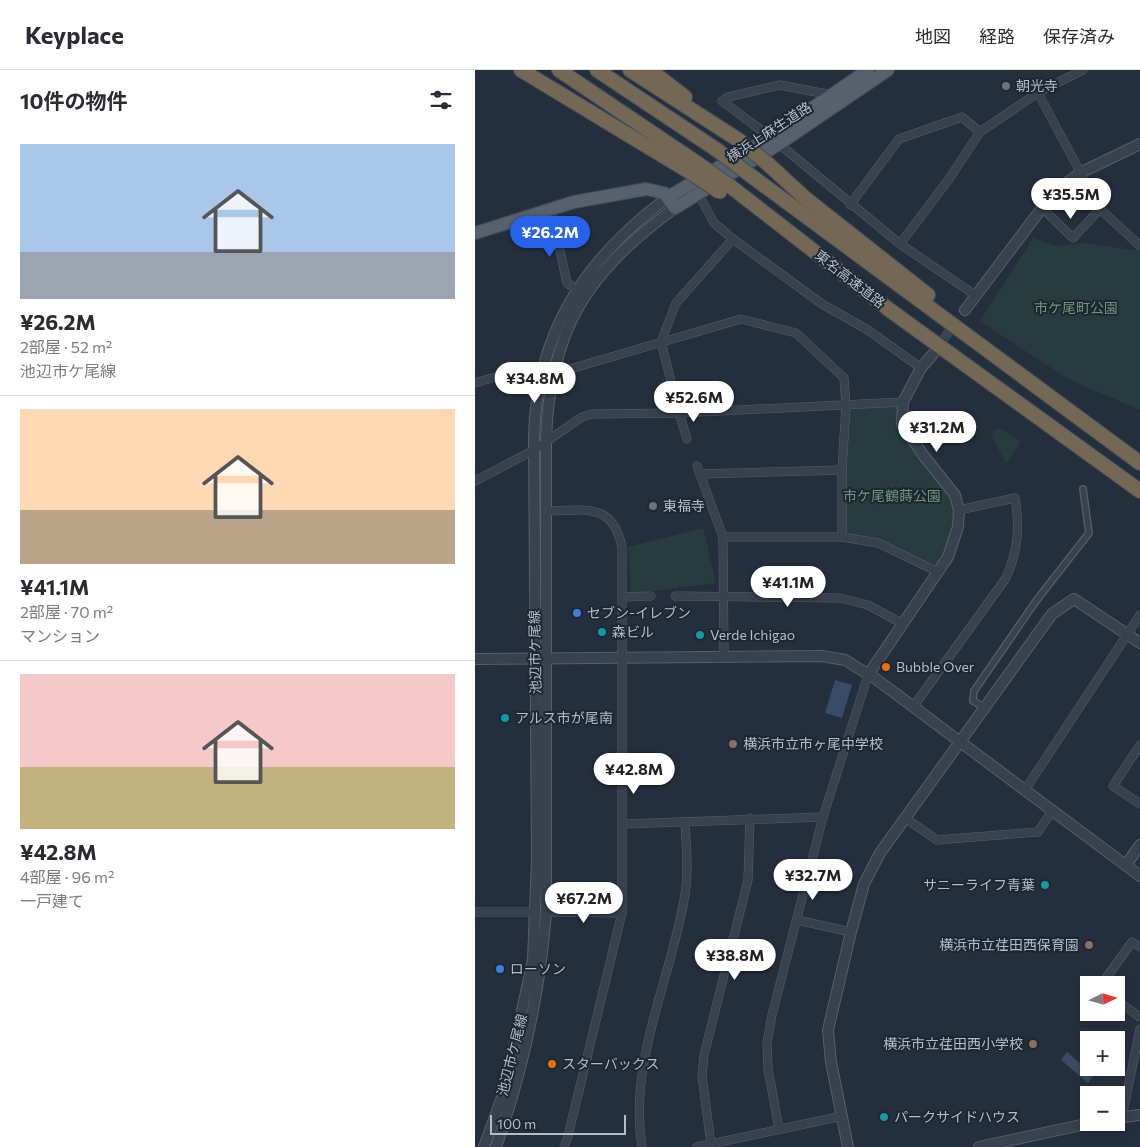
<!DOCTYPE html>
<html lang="ja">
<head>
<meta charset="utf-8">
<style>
	body { margin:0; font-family:Commissioner,"Noto Sans JP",sans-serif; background:#f2f2f3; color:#2b2b33; height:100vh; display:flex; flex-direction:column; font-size:19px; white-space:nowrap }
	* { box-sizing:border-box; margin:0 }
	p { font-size:16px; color:#7c7c81 }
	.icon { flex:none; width:28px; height:28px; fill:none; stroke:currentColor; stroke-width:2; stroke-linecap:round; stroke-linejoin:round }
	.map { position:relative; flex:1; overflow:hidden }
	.details { display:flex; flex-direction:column; background:#fff; width:475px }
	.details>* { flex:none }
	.needle { width:32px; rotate:85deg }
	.tools { position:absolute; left:605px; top:906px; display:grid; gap:10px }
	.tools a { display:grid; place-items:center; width:45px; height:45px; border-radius:0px; background:#fff; box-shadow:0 2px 8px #0003; font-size:25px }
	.scale { position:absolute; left:15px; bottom:12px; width:136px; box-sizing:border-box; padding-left:5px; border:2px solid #b4bcc9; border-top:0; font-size:14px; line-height:18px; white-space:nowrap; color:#b4bcc9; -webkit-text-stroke:4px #1d2633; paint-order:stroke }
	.price { position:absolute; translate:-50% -42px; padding:0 11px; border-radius:18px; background:#fff; color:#222; font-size:16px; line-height:32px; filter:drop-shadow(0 1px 2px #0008) }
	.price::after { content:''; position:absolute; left:50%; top:30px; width:15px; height:11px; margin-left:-8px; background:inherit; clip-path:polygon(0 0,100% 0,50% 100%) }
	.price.active { background:#2563eb; color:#fff }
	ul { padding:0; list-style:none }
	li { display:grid; align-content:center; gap:10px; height:265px; padding:0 20px }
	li+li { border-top:1px solid #e1e1e2 }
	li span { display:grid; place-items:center; height:155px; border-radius:0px; color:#555 }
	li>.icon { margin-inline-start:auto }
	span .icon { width:90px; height:90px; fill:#fffc; stroke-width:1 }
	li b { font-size:21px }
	h2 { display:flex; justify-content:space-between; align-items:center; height:60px; padding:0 20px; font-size:21px }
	header { display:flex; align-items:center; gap:30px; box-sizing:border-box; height:70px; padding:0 25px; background:#fff; border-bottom:1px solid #e1e1e2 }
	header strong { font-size:24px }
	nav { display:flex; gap:28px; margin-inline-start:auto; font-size:18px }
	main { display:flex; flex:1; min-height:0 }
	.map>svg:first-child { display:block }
	.green { fill:#263c3f }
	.water { fill:#394c67 }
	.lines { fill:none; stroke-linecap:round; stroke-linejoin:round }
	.tertiary-tunnel { stroke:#3a4453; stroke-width:10; stroke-dasharray:10 5; stroke-linecap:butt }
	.pedestrian-casing { stroke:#565f6c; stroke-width:8 }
	.minor-casing { stroke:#565f6c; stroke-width:9 }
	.tertiary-casing { stroke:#565f6c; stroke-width:12 }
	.primary-casing { stroke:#414a57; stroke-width:14 }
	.motorway-casing { stroke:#434c59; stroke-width:16 }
	.pedestrian { stroke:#38414e; stroke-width:5.5 }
	.minor { stroke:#38414e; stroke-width:8 }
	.tertiary { stroke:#38414e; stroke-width:10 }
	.primary { stroke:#56606e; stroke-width:12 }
	.motorway { stroke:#746855; stroke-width:14 }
	.motorway-bridge-casing { stroke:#434c59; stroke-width:16; stroke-linecap:butt }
	.motorway-bridge { stroke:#746855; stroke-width:14 }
	.worship-dot { fill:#6b7280; stroke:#1d2633; stroke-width:2 }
	.shop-dot { fill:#3f7fe0; stroke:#1d2633; stroke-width:2 }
	.culture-dot { fill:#0f9aa8; stroke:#1d2633; stroke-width:2 }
	.food-dot { fill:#e8710a; stroke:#1d2633; stroke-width:2 }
	.education-dot { fill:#8d6e63; stroke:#1d2633; stroke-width:2 }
	.labels { text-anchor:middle; stroke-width:4; stroke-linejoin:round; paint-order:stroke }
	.poi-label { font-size:14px; fill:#b4bcc9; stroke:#1d2633; text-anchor:start }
	.street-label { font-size:14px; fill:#b4bcc9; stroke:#1d2633 }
	.park-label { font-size:14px; fill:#6b9a76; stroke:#1d2633 }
</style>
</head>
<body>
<header>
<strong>Keyplace</strong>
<nav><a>地図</a><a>経路</a><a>保存済み</a></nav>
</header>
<main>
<section class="details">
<h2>10件の物件<svg class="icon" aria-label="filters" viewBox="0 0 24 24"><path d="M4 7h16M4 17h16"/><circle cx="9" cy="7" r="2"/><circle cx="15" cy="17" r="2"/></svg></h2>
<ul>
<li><span style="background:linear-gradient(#a9c7e8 70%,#9aa5b1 0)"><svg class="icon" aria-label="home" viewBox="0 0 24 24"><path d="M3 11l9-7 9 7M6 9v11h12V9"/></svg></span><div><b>¥26.2M</b><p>2部屋 · 52 m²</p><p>池辺市ケ尾線</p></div></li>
<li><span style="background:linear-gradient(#ffd9b3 65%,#b9a48a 0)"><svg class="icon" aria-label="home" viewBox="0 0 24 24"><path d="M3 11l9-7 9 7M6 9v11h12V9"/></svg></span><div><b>¥41.1M</b><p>2部屋 · 70 m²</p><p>マンション</p></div></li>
<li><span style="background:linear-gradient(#f6c9c9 60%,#c2b280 0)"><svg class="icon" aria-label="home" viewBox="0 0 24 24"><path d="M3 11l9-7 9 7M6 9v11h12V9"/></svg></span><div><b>¥42.8M</b><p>4部屋 · 96 m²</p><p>一戸建て</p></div></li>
</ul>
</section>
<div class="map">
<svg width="665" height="1077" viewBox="0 0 665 1077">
	<rect width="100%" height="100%" fill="#242f3e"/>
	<g class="green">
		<path d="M 558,168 L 580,176 L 608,173 L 665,181 L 665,340 L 593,309 L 505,251 Z"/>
		<path d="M 428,332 L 427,354 L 484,440 L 463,502 L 403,473 L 367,467 L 371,335 Z"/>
		<path d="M 524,358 L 546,372 L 531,394 L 516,364 Z"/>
		<path d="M 228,458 L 241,513 L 156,524 L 153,477 Z"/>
	</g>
	<g class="water">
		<path d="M 360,610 L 377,615 L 367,648 L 350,643 Z"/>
		<path d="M 592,982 L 619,1005 L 613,1013 L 586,990 Z"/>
	</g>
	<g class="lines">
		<path class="tertiary-tunnel" d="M 460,281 L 490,240"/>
		<defs>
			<path id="pedestrian" d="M 509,637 L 498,631 L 499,621 L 561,531 L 614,463 L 608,419"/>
			<g id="minor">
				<path d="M 563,23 L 625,139 L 665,176"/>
				<path d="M 295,67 L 247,31 L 253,27 L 305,15 L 357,25"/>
				<path d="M 304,74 L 425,174 L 500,225"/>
				<path d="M 223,123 L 239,153 L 258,169 L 347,234 L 393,260 L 446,298"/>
				<path d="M 375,135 L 424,69 L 487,47 L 505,62"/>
				<path d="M 76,138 L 92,213 L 102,220"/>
				<path d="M 567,138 L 598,168 L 625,139"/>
				<path d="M 425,174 L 474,109 L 505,62 L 564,22 L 608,0"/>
				<path d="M 0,313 C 30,303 57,302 88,301 L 266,249 L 321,263 L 369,308 L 371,335 L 367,400 L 367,467"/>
				<path d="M 212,369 L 204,343 L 428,332"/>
				<path d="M 222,396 L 248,467 L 249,587"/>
				<path d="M 225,404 L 367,400"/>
				<path d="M 0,411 L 59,380 L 107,347 L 117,344 L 204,343 L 186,272 L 201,233 L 258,169"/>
				<path d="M 71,441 C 109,440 139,432 147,478 L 147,843 L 93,1066 L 89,1077"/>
				<path d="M 248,467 L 367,467 L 403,473 L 463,502"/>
				<path d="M 200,526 L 365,528 L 393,535 L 426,553"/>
				<path d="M 147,527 L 176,526"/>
				<path d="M 438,637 L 531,508 C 543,481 545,457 540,428 L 484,440"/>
				<path d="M 665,675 L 638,716 L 665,734"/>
				<path d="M 550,720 L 665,545"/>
				<path d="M 430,748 L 462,770 L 563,762 L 577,741"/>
				<path d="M 148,754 L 348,747"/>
				<path d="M 0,842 L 61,842"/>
				<path d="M 71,842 L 147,843"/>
				<path d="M 322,850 L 376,862"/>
				<path d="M 626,915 L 657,872 L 665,877"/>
				<path d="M 641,930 L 665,947"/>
				<path d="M 647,1047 L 665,959"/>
				<path d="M 304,1059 L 293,999 L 292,973 L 297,945 L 348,747 L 393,605"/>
				<path d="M 236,1074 L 227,1006 L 229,985 L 273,810 L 275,748"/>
				<path d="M 167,1077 C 153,990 197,908 210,824 C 214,800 211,775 210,752"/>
				<path d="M 222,1077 L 367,1046"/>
			</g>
			<g id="tertiary">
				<path d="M 490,240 L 567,138 L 584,119 L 605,103 L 665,74"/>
				<path d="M 0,589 L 347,586 L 370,590 L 401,609 L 665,806"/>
				<path d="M 393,605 L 473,487 L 483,457 L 484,440 L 480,425 L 448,385 L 427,354 L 428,332 L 446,298 L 458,284"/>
				<path d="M 651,795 L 665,775"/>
				<path d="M 641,1048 L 665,1045"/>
				<path d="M 9,1077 L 30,1019 L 58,890 L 62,790 L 59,368 C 61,262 110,189 193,127"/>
				<path d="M 21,1077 C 48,1000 65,923 71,842 L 71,371 C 74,260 112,202 200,138"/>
				<path d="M 373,1077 L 356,992 L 353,960 L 376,862 L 389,814 L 405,783 L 577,544 L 599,529 L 665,573"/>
				<path d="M 504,1077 L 620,1052"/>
			</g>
			<g id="primary">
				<path d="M 193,127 L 295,67 L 393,0"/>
				<path d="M 0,163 L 99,132 L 171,119 L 189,123 L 200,138 L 304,74 L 413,0"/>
			</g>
			<g id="motorway">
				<path d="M 46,0 L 213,101"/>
				<path d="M 84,0 L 222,93"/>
				<path d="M 122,0 L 242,80"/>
				<path d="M 155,0 L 265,71"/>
				<path d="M 175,0 L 210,27"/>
				<path d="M 293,94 L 330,128 L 453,225"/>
				<path d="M 275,105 L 665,393"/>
				<path d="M 255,116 L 416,241 L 665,421"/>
			</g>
		</defs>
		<use href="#pedestrian" class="pedestrian-casing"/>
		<use href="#minor" class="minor-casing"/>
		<use href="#tertiary" class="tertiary-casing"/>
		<use href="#primary" class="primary-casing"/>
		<use href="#motorway" class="motorway-casing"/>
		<use href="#pedestrian" class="pedestrian"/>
		<use href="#minor" class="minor"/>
		<use href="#tertiary" class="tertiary"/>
		<use href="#primary" class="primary"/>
		<use href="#motorway" class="motorway"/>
		<defs>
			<g id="motorway-bridge">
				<path d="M 265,71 L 293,94"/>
				<path d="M 242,80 L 275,105"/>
				<path d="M 222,93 L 255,116"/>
				<path d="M 213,101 L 245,122"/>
			</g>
		</defs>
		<use href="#motorway-bridge" class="motorway-bridge-casing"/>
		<use href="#motorway-bridge" class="motorway-bridge"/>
	</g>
	<g class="worship-dot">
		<circle cx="531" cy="16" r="5"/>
		<circle cx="178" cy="436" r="5"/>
	</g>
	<g class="shop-dot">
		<circle cx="102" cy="543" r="5"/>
		<circle cx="25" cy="899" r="5"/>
	</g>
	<g class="culture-dot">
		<circle cx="127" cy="562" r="5"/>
		<circle cx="225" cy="565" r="5"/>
		<circle cx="30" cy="648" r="5"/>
		<circle cx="570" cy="815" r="5"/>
		<circle cx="409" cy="1047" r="5"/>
	</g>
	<g class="food-dot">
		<circle cx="411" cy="597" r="5"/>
		<circle cx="77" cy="994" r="5"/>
	</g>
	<g class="education-dot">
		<circle cx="258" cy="674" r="5"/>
		<circle cx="614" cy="875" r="5"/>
		<circle cx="558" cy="974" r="5"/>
	</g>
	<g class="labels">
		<g class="poi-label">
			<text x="541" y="21">朝光寺</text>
			<text x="188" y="441">東福寺</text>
			<text x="112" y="548">セブン-イレブン</text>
			<text x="137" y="567">森ビル</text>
			<text x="235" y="570">Verde Ichigao</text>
			<text x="421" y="602">Bubble Over</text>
			<text x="40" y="653">アルス市が尾南</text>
			<text x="268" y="679">横浜市立市ヶ尾中学校</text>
			<text x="560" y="820" text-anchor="end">サニーライフ青葉</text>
			<text x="604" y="880" text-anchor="end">横浜市立荏田西保育園</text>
			<text x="35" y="904">ローソン</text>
			<text x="548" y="979" text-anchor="end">横浜市立荏田西小学校</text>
			<text x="87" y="999">スターバックス</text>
			<text x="419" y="1052">パークサイドハウス</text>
		</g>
		<g class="street-label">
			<text transform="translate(294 62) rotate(-33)" y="5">横浜上麻生道路</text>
			<text transform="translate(375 209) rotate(38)" y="5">東名高速道路</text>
			<text transform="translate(60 582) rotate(-91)" y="5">池辺市ケ尾線</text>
			<text transform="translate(37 985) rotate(-76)" y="5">池辺市ケ尾線</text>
		</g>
		<g class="park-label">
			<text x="601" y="243">市ケ尾町公園</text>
			<text x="417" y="431">市ケ尾鶴蒔公園</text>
		</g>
	</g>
</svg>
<div class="tools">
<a><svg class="needle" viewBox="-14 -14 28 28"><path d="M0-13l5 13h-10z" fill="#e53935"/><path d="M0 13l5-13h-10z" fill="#7c7c81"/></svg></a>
<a>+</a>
<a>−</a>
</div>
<div class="scale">100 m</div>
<b class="price" style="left:596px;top:150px">¥35.5M</b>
<b class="price active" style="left:75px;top:188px">¥26.2M</b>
<b class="price" style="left:60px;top:334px">¥34.8M</b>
<b class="price" style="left:219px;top:353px">¥52.6M</b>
<b class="price" style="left:462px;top:383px">¥31.2M</b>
<b class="price" style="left:313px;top:538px">¥41.1M</b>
<b class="price" style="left:159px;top:725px">¥42.8M</b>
<b class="price" style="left:338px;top:831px">¥32.7M</b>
<b class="price" style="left:109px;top:854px">¥67.2M</b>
<b class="price" style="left:260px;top:911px">¥38.8M</b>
</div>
</main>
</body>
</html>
